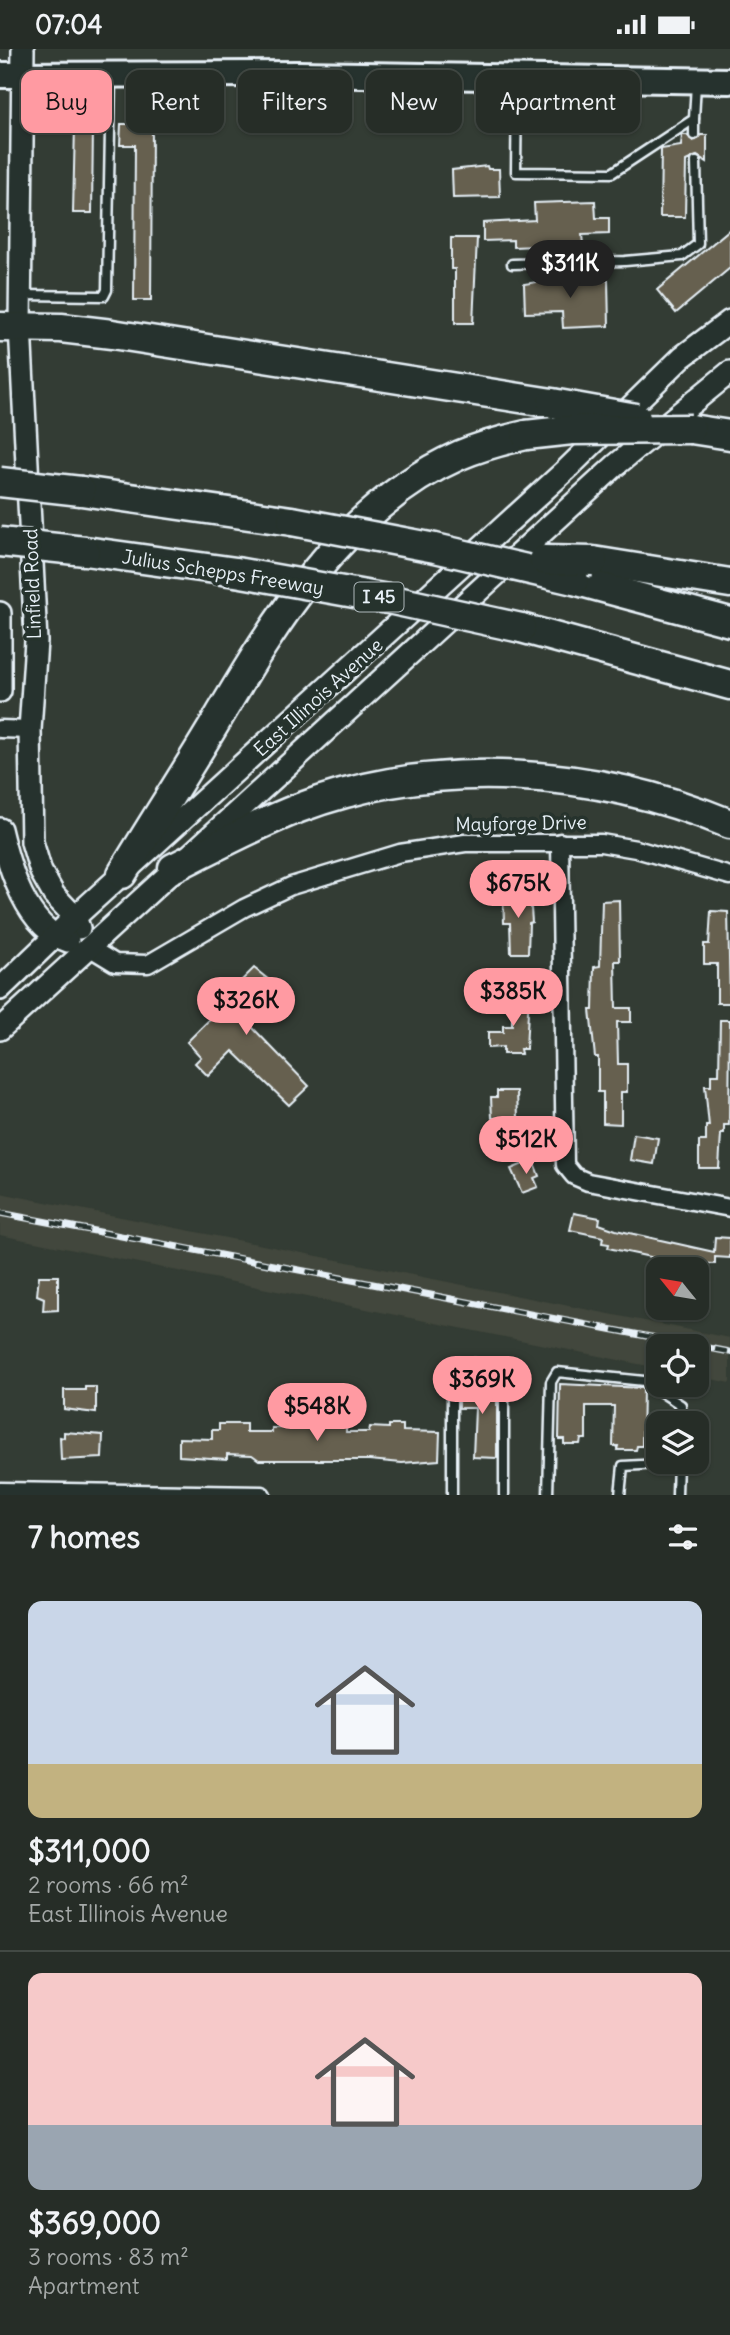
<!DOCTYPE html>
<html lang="en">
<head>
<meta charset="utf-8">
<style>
	body { margin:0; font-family:Delius,sans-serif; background:#323933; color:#f1f3f6; height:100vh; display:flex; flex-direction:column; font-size:26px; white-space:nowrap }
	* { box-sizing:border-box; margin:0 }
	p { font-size:23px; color:#a4a8a7 }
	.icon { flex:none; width:38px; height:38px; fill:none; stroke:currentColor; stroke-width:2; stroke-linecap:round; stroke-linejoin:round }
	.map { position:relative; height:1446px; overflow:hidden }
	.side { display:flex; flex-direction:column; background:#262d27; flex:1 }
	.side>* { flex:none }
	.hud { position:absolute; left:21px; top:21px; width:690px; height:63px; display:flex; gap:14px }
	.needle { width:46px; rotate:300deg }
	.tools { position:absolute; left:646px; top:1208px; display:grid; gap:14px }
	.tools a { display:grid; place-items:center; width:63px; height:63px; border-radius:14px; background:#262d27; box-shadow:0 2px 5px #0004,0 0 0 2px #424944; font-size:35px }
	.price { position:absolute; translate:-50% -60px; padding:0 16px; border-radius:24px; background:#ff9aa2; color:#111; font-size:23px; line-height:46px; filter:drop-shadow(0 2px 4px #0008) }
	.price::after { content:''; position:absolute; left:50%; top:42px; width:21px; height:16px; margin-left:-10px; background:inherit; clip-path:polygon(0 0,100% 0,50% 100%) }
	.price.on { background:#222; color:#fff }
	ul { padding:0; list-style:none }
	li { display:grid; align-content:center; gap:14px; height:371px; padding:0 28px }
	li+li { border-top:2px solid #424944 }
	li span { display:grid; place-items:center; height:217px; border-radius:14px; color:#555 }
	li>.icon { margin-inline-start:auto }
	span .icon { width:126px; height:126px; fill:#fffc; stroke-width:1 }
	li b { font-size:30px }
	h2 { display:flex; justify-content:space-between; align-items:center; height:84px; padding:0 28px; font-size:30px }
	.tag { padding:0 24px; border-radius:14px; background:#262d27; box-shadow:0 2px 5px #0004,0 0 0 2px #424944; font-size:24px; line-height:63px }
	.tag.on { background:#ff9aa2; color:#111 }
	.status { display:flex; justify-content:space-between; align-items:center; height:49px; padding:0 35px; background:#262d27; direction:ltr }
	.status svg { height:19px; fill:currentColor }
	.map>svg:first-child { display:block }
	.built { fill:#42473c }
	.building { fill:#66614f; stroke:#e8f1f8; stroke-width:2 }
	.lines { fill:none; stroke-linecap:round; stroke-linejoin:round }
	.lane-casing { stroke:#e8f1f8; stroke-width:13 }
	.street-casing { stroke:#e8f1f8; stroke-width:21 }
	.secondary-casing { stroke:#e8f1f8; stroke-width:26 }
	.primary-casing { stroke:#e8f1f8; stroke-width:30 }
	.highway-casing { stroke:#e8f1f8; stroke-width:33 }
	.lane { stroke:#26332d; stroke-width:8 }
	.street { stroke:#26332d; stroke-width:16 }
	.secondary { stroke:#26332d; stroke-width:21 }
	.primary { stroke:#26332d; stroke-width:24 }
	.highway { stroke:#26332d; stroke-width:28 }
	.rail-casing { stroke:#e8f1f8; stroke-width:7 }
	.rail { stroke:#26332d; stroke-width:4.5; stroke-dasharray:13; stroke-linecap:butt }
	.highway-bridge-casing { stroke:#e8f1f8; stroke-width:33; stroke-linecap:butt }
	.highway-bridge { stroke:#26332d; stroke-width:28 }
	.labels { text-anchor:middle; stroke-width:7; stroke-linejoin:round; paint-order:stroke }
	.shield { fill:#26332d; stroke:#aeb8bb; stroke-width:2 }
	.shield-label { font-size:18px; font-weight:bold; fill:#e8f1f8 }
	.street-label { font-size:19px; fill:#e8f1f8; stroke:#26332d }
</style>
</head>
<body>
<div class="status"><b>07:04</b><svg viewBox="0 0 49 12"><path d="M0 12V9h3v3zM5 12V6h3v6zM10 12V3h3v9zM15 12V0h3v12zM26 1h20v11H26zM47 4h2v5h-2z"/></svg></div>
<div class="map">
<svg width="730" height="1446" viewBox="0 0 730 1446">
	<rect width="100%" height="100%" fill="#333c34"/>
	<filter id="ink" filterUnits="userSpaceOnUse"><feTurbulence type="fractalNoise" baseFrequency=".0143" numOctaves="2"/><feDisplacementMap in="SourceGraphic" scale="14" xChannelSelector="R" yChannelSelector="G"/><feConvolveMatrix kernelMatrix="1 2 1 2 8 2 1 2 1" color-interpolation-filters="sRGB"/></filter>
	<g filter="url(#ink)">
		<path class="built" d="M 0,1144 L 730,1289 L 730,1334 L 697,1327 L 696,1297 L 658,1297 L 658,1319 L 0,1186 Z"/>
		<g class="building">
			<path d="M 121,75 L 152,75 L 151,251 L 134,251 L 135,96 L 120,96 Z"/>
			<path d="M 75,76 L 93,76 L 92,164 L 73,164 Z"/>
			<path d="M 682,86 L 687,86 L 693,92 L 701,86 L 707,86 L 707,113 L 697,107 L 686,112 L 685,168 L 660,168 L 661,100 L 681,97 Z"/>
			<path d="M 487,117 L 488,120 L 499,120 L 500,148 L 453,149 L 452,121 Z"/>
			<path d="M 595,152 L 596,169 L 609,169 L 609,185 L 582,186 L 583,195 L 513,198 L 513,191 L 483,192 L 483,174 L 535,171 L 534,154 Z"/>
			<path d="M 730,180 L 730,219 L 676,264 L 657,241 Z"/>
			<path d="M 451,189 L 477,189 L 473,274 L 455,274 L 455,220 L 451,220 Z"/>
			<path d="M 565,220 L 565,232 L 608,231 L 609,277 L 563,279 L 562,263 L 525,264 L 524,235 L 550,231 L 549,221 Z"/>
			<path d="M 503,845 L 530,845 L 532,873 L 529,874 L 528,904 L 511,904 L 510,874 L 504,874 Z"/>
			<path d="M 619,851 L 620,912 L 615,912 L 616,959 L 631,959 L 631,973 L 617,973 L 618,1015 L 627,1015 L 627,1043 L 621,1043 L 621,1075 L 603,1074 L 603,1043 L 598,1043 L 598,1008 L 595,1008 L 590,961 L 593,961 L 594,918 L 600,917 L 602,852 Z"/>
			<path d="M 711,862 L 728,863 L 730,954 L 717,954 L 717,915 L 704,915 L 704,895 L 709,895 Z"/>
			<path d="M 254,919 L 284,943 L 250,976 L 309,1037 L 289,1056 L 233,1002 L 208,1027 L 195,1014 L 201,1008 L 187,993 L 213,967 L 210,964 L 216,957 Z"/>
			<path d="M 529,944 L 526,1000 L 520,1000 L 521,1005 L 503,1005 L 503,998 L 488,999 L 488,983 L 503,983 L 503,977 L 512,977 L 512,945 Z"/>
			<path d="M 720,971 L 730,971 L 729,1076 L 724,1076 L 724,1085 L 721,1085 L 719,1119 L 699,1119 L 699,1092 L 706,1092 L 706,1077 L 709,1077 L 705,1037 L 711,1037 L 711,1026 L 719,1026 Z"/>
			<path d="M 497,1042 L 517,1042 L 518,1069 L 492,1069 L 491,1048 L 497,1048 Z"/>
			<path d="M 634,1085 L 658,1089 L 654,1115 L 630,1111 Z"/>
			<path d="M 533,1111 L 539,1127 L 534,1129 L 538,1138 L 522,1144 L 511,1120 Z"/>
			<path d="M 574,1164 L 600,1169 L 599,1175 L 616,1181 L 714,1203 L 715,1188 L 730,1189 L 730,1209 L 715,1208 L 715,1215 L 693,1214 L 693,1217 L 608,1199 L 609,1195 L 602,1194 L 603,1188 L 570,1181 Z"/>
			<path d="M 39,1227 L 58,1227 L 58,1261 L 43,1262 L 44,1249 L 37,1246 Z"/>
			<path d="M 459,1334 L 497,1335 L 497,1409 L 473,1408 L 475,1359 L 459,1359 Z"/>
			<path d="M 560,1335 L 643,1339 L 642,1397 L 637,1397 L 636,1401 L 617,1401 L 618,1397 L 613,1397 L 614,1357 L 586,1357 L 586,1390 L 581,1390 L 580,1395 L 564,1395 L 564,1390 L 559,1390 Z"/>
			<path d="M 85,1338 L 96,1338 L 96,1364 L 64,1360 L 64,1341 L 85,1341 Z"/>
			<path d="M 331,1361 L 346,1361 L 346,1383 L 369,1383 L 370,1378 L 389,1379 L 389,1376 L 403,1376 L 403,1382 L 440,1383 L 439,1411 L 402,1414 L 369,1411 L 259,1411 L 252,1406 L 227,1405 L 227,1410 L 179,1407 L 179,1389 L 212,1390 L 212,1381 L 219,1381 L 219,1375 L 246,1375 L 246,1383 L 272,1383 L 272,1379 L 301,1379 L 301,1373 L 331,1374 Z"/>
			<path d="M 64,1383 L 103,1386 L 102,1409 L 61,1411 L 60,1388 L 64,1389 Z"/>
		</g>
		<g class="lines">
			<defs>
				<g id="lane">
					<path d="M 517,30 L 516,123 L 612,124 L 694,70 L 696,34"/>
					<path d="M 694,70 L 694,86"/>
					<path d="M 512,215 L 625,212 L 682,207 L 698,195 L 696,113"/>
					<path d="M 21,246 L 104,247 L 107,241 L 111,29"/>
					<path d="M 452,1446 L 452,1313 L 504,1316 L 504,1446"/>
					<path d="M 548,1446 L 551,1333 L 557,1323 L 644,1332 L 681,1356 L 681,1374"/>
					<path d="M 620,1446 L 623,1417 L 678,1414"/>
					<path d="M 677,1446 L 678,1412"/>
				</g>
				<g id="street">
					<path d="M 0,680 L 30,681"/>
					<path d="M 560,793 L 565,1116 L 574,1127 L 588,1133 L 730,1159"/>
					<path d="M 87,897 L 115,914 L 148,915 L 244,859 L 291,837 L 400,804 L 465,794 L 601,794 L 636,800 L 730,827"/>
					<path d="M 0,1442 L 262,1446"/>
				</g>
				<g id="secondary">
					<path d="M 23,0 L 20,277 L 36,592 L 30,681 L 32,793 L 41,823 L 54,846 L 75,868 L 79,879"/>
					<path d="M 0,564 L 0,642"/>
					<path d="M 0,780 C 9,818 26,879 68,892"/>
					<path d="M 0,940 L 75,868 L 566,421 L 682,308 L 730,272"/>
					<path d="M 0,980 L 616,416 L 730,323"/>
				</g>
				<path id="primary" d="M 0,26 L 300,25 L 730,32"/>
				<g id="highway">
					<path d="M 0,278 L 61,279 L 112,285 L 552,354"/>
					<path d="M 691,380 L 730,386"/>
					<path d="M 81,442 L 292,472"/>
					<path d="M 85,502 L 236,523"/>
					<path d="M 593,512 L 730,534"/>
					<path d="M 574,531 L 730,573"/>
					<path d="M 521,579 L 730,636"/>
					<path d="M 173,819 C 215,798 255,776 299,759 C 437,707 595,719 730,775"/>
					<path d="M 122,825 C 152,775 184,726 214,676 C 276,571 344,457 460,406 C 481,397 504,391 526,386"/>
				</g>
			</defs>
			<use href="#lane" class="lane-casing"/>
			<use href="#street" class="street-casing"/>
			<use href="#secondary" class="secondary-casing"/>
			<use href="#primary" class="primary-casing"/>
			<use href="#highway" class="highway-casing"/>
			<use href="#lane" class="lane"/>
			<use href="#street" class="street"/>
			<use href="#secondary" class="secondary"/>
			<use href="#primary" class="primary"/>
			<use href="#highway" class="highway"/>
			<defs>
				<path id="rail" d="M 0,1164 L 730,1303"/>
			</defs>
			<use href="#rail" class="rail-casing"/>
			<use href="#rail" class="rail"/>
			<defs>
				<g id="highway-bridge">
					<path d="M 552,354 L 636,369"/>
					<path d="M 526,386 L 572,381 L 691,380"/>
					<path d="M 0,433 L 81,442"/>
					<path d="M 292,472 L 435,499 L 574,531"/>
					<path d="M 0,493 L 85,502"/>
					<path d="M 544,511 L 593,512"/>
					<path d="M 236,523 L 388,550 L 521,579"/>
				</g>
			</defs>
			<use href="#highway-bridge" class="highway-bridge-casing"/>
			<use href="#highway-bridge" class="highway-bridge"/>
		</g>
	</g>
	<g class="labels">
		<rect class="shield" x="354.5" y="533.5" width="49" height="29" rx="5"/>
		<g class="shield-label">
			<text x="379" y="554">I 45</text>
		</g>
		<g class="street-label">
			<text transform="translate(223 523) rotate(9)" y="7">Julius Schepps Freeway</text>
			<text transform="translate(32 535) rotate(-92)" y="7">Linfield Road</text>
			<text transform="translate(318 648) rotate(-42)" y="7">East Illinois Avenue</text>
			<text transform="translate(521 774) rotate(-1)" y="7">Mayforge Drive</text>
		</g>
	</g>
</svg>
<div class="tools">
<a><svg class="needle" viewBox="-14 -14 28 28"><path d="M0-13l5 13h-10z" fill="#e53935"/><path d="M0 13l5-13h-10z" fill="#a4a8a7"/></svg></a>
<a><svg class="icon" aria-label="locate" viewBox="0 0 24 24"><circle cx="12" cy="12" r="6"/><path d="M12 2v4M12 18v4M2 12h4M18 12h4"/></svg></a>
<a><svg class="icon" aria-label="layers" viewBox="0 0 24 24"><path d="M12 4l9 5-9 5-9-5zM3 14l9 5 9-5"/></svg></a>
</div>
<b class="price on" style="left:570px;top:251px">$311K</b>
<b class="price" style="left:518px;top:871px">$675K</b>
<b class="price" style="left:513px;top:979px">$385K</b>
<b class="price" style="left:246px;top:988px">$326K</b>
<b class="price" style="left:526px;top:1127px">$512K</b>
<b class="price" style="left:482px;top:1367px">$369K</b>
<b class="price" style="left:317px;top:1394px">$548K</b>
<div class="hud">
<a class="tag on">Buy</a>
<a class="tag">Rent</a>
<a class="tag">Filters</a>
<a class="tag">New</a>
<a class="tag">Apartment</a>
</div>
</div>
<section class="side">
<h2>7 homes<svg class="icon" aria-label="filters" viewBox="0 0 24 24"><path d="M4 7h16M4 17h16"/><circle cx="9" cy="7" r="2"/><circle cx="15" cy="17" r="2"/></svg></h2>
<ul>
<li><span style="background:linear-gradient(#c9d6e8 75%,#c2b280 0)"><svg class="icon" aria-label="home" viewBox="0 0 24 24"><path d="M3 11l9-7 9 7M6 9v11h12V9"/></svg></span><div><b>$311,000</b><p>2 rooms · 66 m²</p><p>East Illinois Avenue</p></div></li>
<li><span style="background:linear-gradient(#f6c9c9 70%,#9aa5b1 0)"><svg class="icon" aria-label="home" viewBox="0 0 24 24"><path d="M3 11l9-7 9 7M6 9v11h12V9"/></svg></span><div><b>$369,000</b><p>3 rooms · 83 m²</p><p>Apartment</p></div></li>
</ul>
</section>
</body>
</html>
